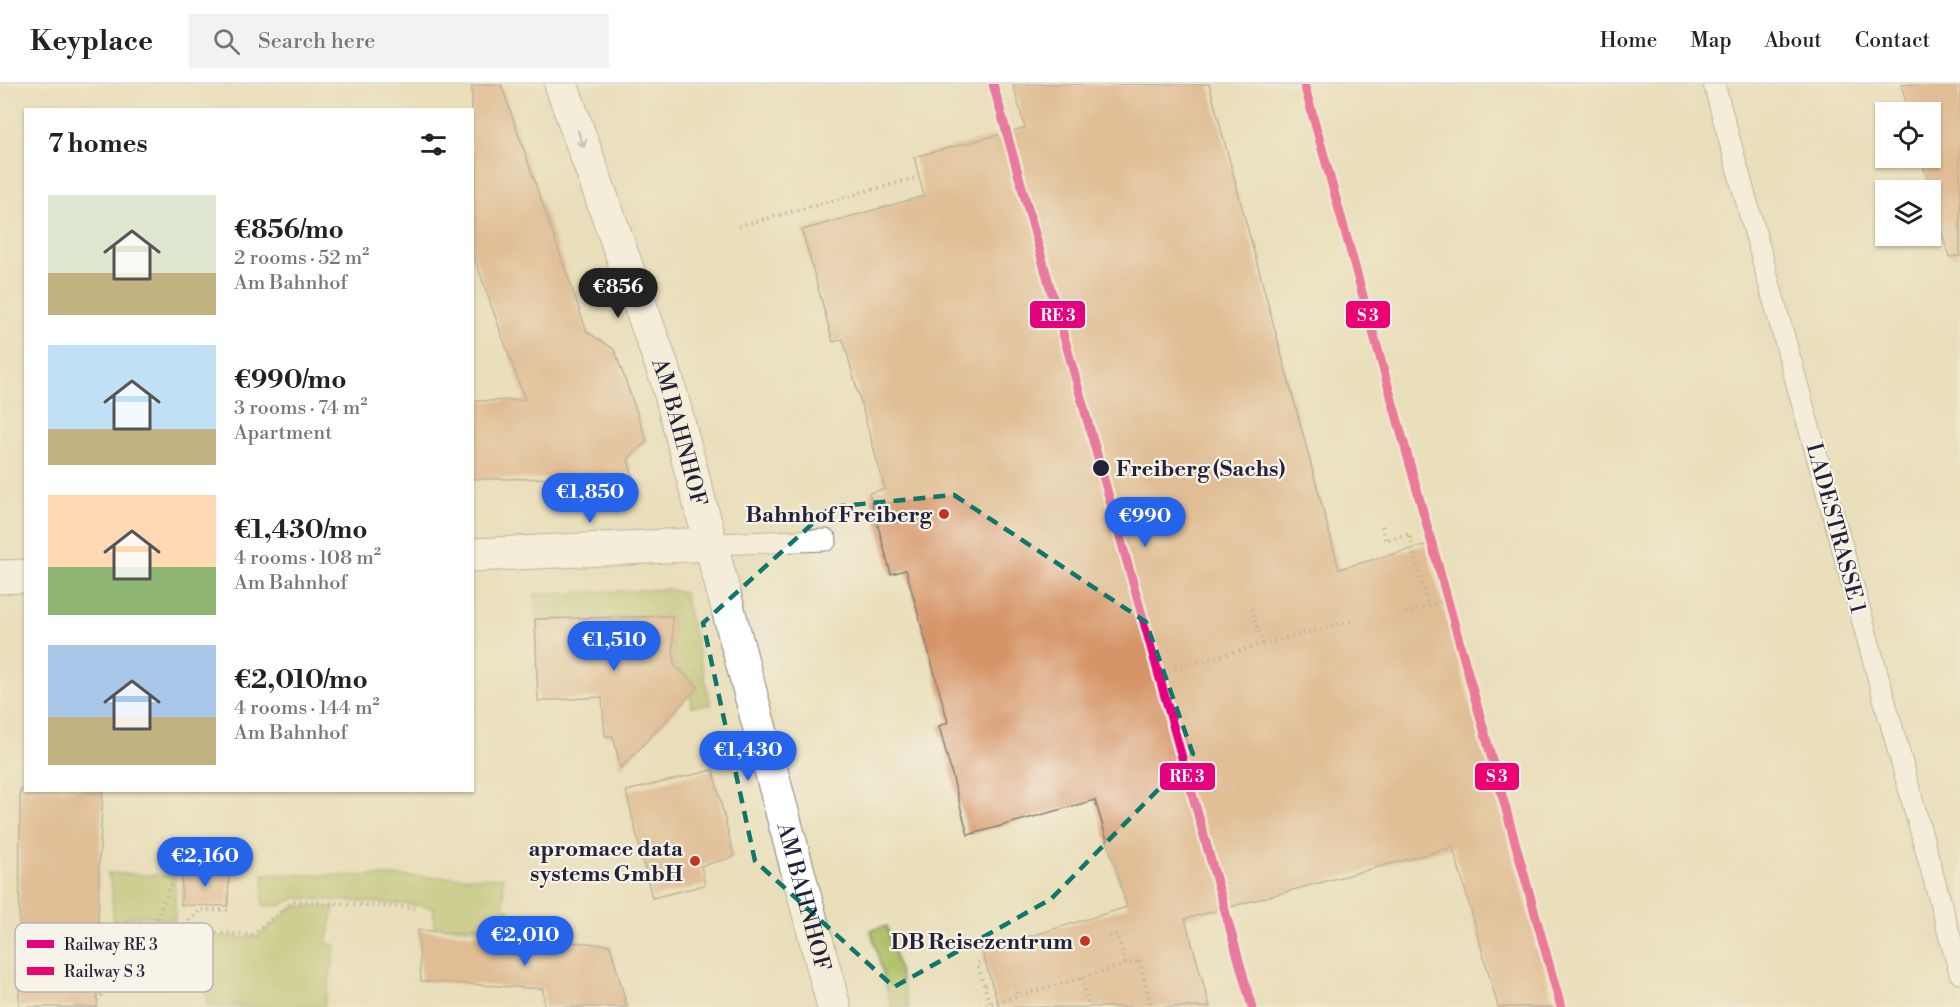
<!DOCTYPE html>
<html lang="en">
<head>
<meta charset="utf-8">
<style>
	body { margin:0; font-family:"Libre Bodoni",serif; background:#f2f2f2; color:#222; height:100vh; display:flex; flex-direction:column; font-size:22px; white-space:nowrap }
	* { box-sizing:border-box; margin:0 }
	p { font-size:20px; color:#767676 }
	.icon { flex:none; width:33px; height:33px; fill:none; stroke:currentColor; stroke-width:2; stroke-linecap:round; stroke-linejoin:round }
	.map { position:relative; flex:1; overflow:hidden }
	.details { position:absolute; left:24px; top:24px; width:450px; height:684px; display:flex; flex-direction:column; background:#fff; border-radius:0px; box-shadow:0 2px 4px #0004 }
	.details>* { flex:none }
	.tools { position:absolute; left:1875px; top:18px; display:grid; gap:12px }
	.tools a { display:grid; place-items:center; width:66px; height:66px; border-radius:0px; background:#fff; box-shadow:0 2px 4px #0004; font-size:30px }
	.price { position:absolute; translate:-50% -51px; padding:0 14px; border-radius:21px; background:#2563eb; color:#fff; font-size:20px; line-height:39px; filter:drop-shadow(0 2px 3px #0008) }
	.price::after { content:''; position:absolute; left:50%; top:36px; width:18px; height:14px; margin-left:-9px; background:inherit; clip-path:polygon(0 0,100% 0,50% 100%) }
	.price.selected { background:#222; color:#fff }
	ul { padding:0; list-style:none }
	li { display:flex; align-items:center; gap:18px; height:150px; padding:0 24px }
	li span { display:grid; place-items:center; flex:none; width:168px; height:120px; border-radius:0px; color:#555 }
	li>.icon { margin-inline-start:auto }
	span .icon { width:72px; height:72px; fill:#fffc; stroke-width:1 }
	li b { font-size:26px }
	h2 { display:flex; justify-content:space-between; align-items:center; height:72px; padding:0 24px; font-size:26px }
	header { display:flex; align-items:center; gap:36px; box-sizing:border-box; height:84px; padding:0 30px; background:#fff; border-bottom:2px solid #e0e0e0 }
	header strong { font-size:28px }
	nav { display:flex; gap:33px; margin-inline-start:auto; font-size:21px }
	.search { width:420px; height:54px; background:#f2f2f2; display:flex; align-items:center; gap:15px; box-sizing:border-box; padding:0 21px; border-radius:0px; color:#767676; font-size:22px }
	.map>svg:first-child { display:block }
	.grass { fill:#aabc5f; stroke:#666f4d; stroke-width:1.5 }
	.park { fill:url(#park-dots); stroke:#666f4d; stroke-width:1.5 }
	.building { fill:#d69568 }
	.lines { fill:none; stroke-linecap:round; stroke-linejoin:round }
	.lane-casing { stroke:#86807a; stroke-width:23 }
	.street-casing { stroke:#86807a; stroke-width:35 }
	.path { stroke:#86807a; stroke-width:4; stroke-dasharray:1.5 4.5; stroke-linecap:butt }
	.lane { stroke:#fff; stroke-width:21 }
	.street { stroke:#fff; stroke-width:33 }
	.rail-1-casing { stroke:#f7f3e8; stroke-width:14 }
	.rail-2-casing { stroke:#f7f3e8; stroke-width:14 }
	.rail-1 { stroke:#e5007d; stroke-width:9 }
	.rail-2 { stroke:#ed0172; stroke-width:9 }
	.oneway { stroke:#9c9ca7 }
	.marked { fill:none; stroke:#0f766e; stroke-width:4.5; stroke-dasharray:12 8; stroke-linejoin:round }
	.stop-dot { fill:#22223b; stroke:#f7f3e8; stroke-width:2 }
	.poi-dot { fill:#c8321e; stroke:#f7f3e8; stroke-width:2 }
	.labels { text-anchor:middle; stroke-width:4.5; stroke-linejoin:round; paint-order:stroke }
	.street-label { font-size:22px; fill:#22223b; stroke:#f7f3e8 }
	.stop-label { font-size:22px; font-weight:bold; fill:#22223b; stroke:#f7f3e8; text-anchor:start }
	.poi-label { font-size:22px; font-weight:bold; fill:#22223b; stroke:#f7f3e8; text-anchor:end }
	.key { fill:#f7f3e8; stroke:#b7b4b4; stroke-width:1.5 }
	.key-label { font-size:16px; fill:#22223b }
	.line-badge { stroke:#f7f3e8; stroke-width:2 }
	.badge-label { font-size:16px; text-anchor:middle; font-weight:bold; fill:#fff }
</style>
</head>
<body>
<header>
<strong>Keyplace</strong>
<div class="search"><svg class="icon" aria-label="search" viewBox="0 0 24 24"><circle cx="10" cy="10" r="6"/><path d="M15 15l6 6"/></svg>Search here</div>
<nav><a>Home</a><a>Map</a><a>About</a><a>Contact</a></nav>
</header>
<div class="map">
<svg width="1960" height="923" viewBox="0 0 1960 923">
	<defs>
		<pattern id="park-dots" width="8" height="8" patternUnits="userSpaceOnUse" patternTransform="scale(1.5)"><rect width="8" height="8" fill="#aabc5f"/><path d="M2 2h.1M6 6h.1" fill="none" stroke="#92a153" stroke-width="1.8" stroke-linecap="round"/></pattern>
	</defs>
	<rect width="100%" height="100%" fill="#f7f3e8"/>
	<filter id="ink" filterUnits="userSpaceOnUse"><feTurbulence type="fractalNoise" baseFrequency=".0167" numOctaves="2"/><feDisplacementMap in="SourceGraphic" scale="12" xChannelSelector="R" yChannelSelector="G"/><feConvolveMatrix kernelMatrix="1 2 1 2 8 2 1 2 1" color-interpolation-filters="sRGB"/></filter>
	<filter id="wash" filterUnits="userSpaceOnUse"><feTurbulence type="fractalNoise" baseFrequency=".008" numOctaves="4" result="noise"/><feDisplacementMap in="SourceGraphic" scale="24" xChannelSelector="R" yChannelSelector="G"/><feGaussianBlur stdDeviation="1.35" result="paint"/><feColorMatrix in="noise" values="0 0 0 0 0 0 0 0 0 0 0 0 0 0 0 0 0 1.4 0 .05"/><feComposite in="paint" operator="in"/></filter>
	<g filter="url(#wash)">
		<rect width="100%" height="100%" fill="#e9dfba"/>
		<g class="grass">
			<path d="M 107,789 L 175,792 L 175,837 C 153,831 134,830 113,838 L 112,802 Z"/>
			<path d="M 263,790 L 503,794 L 504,825 L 510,825 L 511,847 L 434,842 L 434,824 L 418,821 L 295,814 L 279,822 L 263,822 Z"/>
			<path d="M 295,822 L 334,823 L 327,860 L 336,861 L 324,923 L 208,923 L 205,899 L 207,886 L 131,887 L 129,854 L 110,853 L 109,848 C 138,836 153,844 182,849 C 206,854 233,852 257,853 Z"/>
			<path d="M 887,842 L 909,923 L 891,923 L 891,921 L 871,846 Z"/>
		</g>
		<path class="park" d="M 668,505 L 684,509 L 711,621 L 691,622 L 691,611 L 698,603 L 674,581 L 672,532 L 535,535 L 535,510 Z"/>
		<g id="blocks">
			<g class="building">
				<path d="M 472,0 L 501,0 L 587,248 L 614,265 L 647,357 L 628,375 L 633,394 L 472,395 L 472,317 L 525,316 L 472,167 Z"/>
				<path d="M 1013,0 L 1209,0 L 1339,485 L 1426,461 L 1555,923 L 1498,923 L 1453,763 L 1185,835 L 1210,923 L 999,923 L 982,867 L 1127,823 L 1095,716 L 968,751 L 939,642 L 948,638 L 906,486 L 891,490 L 869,409 L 885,405 L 843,255 L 833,258 L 802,146 L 924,112 L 914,73 L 1025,44 Z"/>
				<path d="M 1901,0 L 1960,0 L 1960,172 L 1949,173 L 1921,74 L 1930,74 L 1930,28 L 1909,28 Z"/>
				<path d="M 672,532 L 674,581 L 698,603 L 621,684 L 613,652 L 605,652 L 602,613 L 538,617 L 535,535 Z"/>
				<path d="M 713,686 L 734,773 L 701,782 L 705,801 L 652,814 L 626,707 Z"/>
				<path d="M 20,706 L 103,706 L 99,779 L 97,923 L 19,923 Z"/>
				<path d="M 182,786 L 229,787 L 228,822 L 181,821 Z"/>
				<path d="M 418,846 L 610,861 L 627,923 L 544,923 L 543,905 L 421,897 Z"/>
			</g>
		</g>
	</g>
	<g filter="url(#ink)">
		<use href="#blocks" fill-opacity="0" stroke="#86807a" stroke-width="1.5"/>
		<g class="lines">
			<defs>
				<g id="lane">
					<path d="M 1714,0 L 1960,889"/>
					<path d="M 711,460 L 826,456"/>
				</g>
				<g id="street">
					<path id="s1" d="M 561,0 L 667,296 L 834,923"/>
					<path d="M 472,471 L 711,460"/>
					<path d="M 0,493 L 26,492"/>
				</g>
			</defs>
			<use href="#lane" class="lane-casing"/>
			<use href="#street" class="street-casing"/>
			<g class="path">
				<path d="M 739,142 L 919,93"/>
				<path d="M 1382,442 L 1385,456 L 1409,450 L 1428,522"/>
				<path d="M 1405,529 L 1442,518"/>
				<path d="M 1262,560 L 1352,537"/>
				<path d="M 1175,585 L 1262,560 L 1251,522"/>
				<path d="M 154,840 L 170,802 L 175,799"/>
				<path d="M 98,843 L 117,843 L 129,838 L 138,838 L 161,841 L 180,847 L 252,851 L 294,817 L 416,824"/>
				<path d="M 181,846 L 199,826 L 228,826"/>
				<path d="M 1109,852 L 1117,851 L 1126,881"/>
				<path d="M 985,877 L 977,879 L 990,920"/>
				<path d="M 1139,877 L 1152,923"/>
				<path d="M 1081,894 L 1089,923"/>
				<path d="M 985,901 L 991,899"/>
				<path d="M 1015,902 L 1018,912"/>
				<path d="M 102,909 L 103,853"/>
				<path d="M 97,917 L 113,893 L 199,892"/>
				<path d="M 980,923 L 1142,876"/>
			</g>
			<use href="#lane" class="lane"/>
			<use href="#street" class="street"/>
			<defs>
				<path id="rail-1" d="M 993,0 L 1252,923"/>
				<path id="rail-2" d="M 1304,0 L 1561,923"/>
			</defs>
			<use href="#rail-1" class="rail-1-casing"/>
			<use href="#rail-2" class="rail-2-casing"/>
			<use href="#rail-1" class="rail-1"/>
			<use href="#rail-2" class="rail-2"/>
		</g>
		<defs><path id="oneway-shaft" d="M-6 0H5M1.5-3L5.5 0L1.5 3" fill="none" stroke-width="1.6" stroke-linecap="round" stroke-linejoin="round" transform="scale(1.5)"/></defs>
		<use class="oneway" href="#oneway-shaft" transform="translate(581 55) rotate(70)"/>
	</g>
	<path d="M0 0H1960V923H0ZM 954,411 L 1146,538 L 1193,670 L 1051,815 L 894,903 L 755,777 L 703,539 L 831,423 Z" fill="#e9dfba" fill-opacity=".55" fill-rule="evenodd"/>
	<path class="marked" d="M 954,411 L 1146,538 L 1193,670 L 1051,815 L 894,903 L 755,777 L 703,539 L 831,423 Z"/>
	<circle class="stop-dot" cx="1101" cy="384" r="9"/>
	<g class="poi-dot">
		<circle cx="944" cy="430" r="6"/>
		<circle cx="695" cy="777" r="6"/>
		<circle cx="1085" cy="857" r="6"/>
	</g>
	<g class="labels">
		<g class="street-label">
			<text dy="8" stroke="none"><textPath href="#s1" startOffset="368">AM BAHNHOF</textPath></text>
			<text transform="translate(1837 444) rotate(75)" y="8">LADESTRASSE 1</text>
			<text dy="8" stroke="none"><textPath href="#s1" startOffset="849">AM BAHNHOF</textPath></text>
		</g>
		<g class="stop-label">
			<text x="1116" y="392">Freiberg (Sachs)</text>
		</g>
		<g class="poi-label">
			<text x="932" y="438">Bahnhof Freiberg</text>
			<text x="683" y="772">apromace data<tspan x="683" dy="25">systems GmbH</tspan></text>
			<text x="1073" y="865">DB Reisezentrum</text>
		</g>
	</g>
	<rect x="15" y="839" width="198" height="69" rx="9" class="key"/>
	<rect x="27" y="856" width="27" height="8" fill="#e5007d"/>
	<rect x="27" y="883" width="27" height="8" fill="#ed0172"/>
	<g class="key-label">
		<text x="64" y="866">Railway RE 3</text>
		<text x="64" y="893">Railway S 3</text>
	</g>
	<g class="line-badge">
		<rect x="1029" y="216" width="57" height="29" rx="6" fill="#e5007d"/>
		<rect x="1345" y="216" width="46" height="29" rx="6" fill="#ed0172"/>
		<rect x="1159" y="678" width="57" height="29" rx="6" fill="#e5007d"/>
		<rect x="1474" y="678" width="46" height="29" rx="6" fill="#ed0172"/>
	</g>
	<g class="badge-label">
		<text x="1058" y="237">RE 3</text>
		<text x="1368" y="237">S 3</text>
		<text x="1187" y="698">RE 3</text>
		<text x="1497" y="698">S 3</text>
	</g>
</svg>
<div class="tools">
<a><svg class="icon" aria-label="locate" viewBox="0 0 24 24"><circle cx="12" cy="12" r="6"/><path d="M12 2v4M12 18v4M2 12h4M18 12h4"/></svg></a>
<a><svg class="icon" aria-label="layers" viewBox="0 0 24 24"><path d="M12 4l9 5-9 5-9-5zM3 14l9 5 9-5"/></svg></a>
</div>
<b class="price selected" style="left:618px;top:235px">€856</b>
<b class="price" style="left:590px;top:440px">€1,850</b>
<b class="price" style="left:1145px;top:464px">€990</b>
<b class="price" style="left:614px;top:588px">€1,510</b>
<b class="price" style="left:748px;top:698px">€1,430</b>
<b class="price" style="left:205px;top:804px">€2,160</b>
<b class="price" style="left:525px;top:883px">€2,010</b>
<section class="details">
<h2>7 homes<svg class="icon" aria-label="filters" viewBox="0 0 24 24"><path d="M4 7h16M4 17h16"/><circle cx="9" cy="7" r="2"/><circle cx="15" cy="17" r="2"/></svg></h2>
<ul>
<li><span style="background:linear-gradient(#dfe7d0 65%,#c2b280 0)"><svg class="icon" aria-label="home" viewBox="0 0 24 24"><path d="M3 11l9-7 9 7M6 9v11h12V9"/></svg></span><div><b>€856/mo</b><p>2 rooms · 52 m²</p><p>Am Bahnhof</p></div></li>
<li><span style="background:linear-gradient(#bfe0f5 70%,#c2b280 0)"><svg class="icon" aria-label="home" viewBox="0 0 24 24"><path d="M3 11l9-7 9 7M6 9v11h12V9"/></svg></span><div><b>€990/mo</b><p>3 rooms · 74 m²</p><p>Apartment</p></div></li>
<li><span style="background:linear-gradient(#ffd9b3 60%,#8fb573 0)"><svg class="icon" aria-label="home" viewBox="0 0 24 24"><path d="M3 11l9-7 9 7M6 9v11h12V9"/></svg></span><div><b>€1,430/mo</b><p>4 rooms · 108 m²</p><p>Am Bahnhof</p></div></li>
<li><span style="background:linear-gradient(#a9c7e8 60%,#c2b280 0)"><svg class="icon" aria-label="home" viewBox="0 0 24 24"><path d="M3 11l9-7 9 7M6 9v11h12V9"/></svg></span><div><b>€2,010/mo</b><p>4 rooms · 144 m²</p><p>Am Bahnhof</p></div></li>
</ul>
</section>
</div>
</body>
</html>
